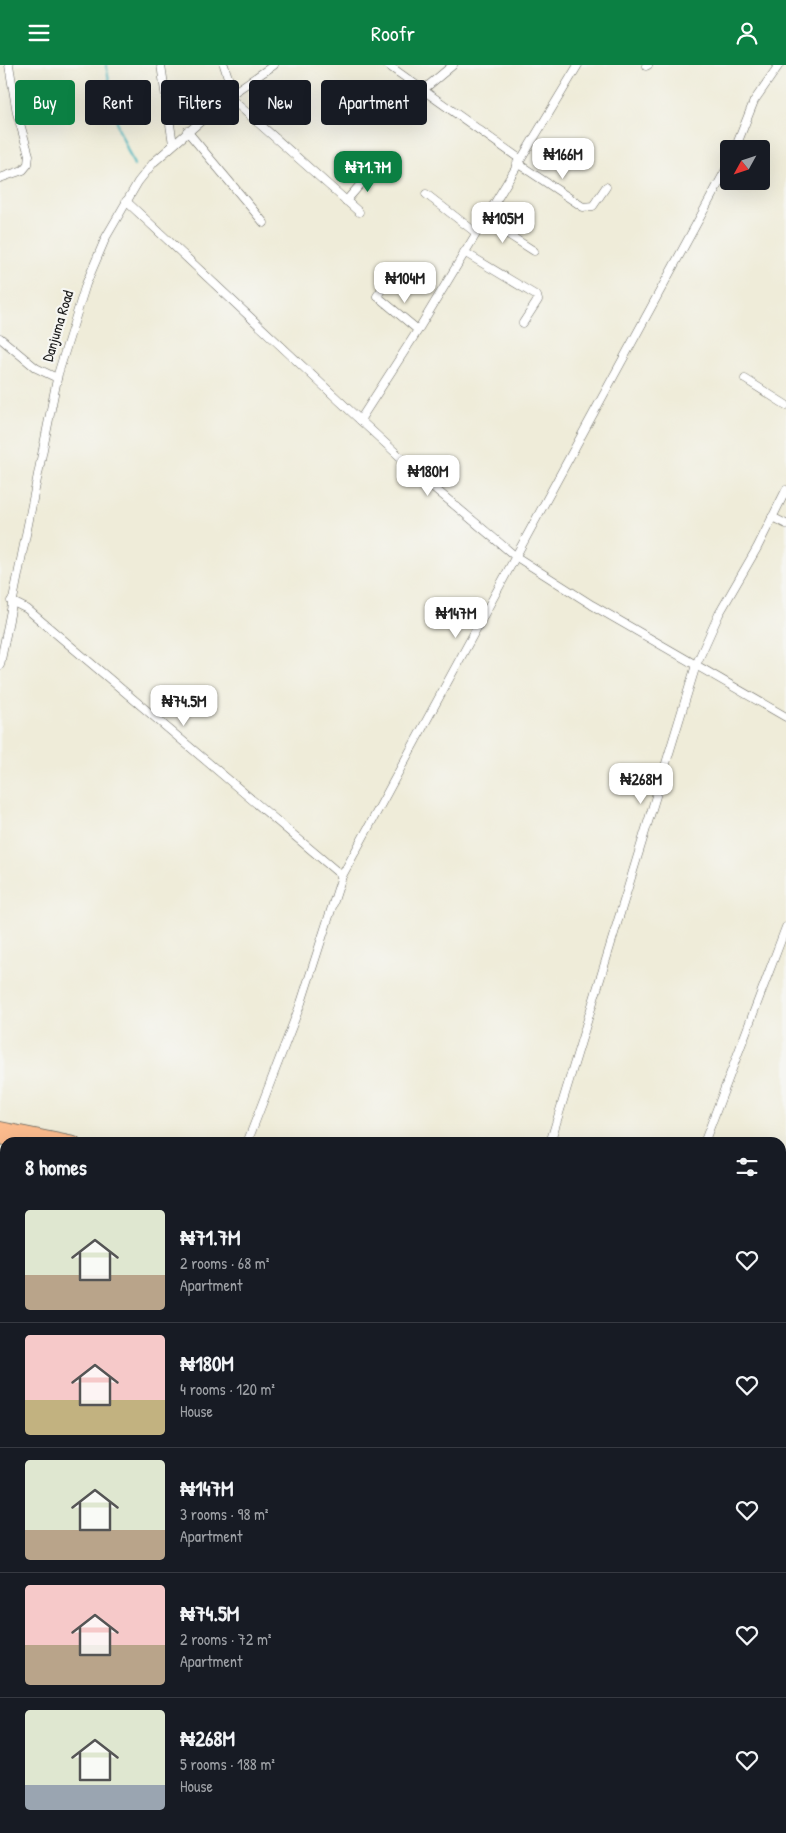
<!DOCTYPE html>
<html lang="en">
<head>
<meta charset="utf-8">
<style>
	body { margin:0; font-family:"Patrick Hand",sans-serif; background:#242831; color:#f1f3f6; height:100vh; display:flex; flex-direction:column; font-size:19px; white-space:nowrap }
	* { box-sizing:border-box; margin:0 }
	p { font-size:16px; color:#9ea1a6 }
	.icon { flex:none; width:28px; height:28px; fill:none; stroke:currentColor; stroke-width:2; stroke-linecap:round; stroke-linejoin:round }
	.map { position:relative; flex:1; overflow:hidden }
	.details { position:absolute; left:0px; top:1072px; width:786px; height:696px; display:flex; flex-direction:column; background:#171b24; border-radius:15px 15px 0 0; box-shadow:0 5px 20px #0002 }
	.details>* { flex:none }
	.hud { position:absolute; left:15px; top:15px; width:500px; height:45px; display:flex; gap:10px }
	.needle { width:32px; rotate:230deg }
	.tools { position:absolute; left:720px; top:75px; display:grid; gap:10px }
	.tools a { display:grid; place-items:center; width:50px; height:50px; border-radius:5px; background:#171b24; box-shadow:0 5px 20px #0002; font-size:25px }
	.price { position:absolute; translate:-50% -42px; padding:0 11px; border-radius:10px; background:#fff; color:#222; font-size:16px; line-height:32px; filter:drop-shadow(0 1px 2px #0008) }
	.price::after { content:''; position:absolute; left:50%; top:30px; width:15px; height:11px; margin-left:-8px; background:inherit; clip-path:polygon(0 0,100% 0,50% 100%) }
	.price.selected { background:#0b8043; color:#fff }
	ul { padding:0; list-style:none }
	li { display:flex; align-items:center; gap:15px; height:125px; padding:0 25px }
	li+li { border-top:1px solid #363941 }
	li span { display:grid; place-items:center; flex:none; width:140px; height:100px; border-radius:5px; color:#555 }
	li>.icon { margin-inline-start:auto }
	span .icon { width:60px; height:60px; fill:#fffc; stroke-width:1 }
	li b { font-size:21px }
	h2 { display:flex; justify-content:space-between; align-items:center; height:60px; padding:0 25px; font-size:21px }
	.chip { padding:0 18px; border-radius:5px; background:#171b24; box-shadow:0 5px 20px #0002; font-size:18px; line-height:45px }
	.chip.selected { background:#0b8043; color:#fff }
	header { display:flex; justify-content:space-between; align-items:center; height:65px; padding:0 25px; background:#0b8043; color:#fff; font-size:22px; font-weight:600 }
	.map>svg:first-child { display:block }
	.grass { fill:url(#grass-dots); stroke:#627348 }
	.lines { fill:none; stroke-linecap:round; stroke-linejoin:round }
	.stream { stroke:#48b7c1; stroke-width:2 }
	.street-casing { stroke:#66655e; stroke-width:9 }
	.secondary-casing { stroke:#66655e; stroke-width:13 }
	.primary-casing { stroke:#66655e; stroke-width:14 }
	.street { stroke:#fff; stroke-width:8 }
	.secondary { stroke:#fde4d1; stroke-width:11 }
	.primary { stroke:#fbbb8d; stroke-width:12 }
	.labels { text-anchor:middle; stroke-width:4.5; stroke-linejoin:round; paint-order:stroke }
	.street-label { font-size:15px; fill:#1c1c1c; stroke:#f6f6f2 }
</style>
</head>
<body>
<header><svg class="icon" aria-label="menu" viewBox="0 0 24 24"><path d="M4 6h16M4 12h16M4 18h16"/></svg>Roofr<svg class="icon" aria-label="person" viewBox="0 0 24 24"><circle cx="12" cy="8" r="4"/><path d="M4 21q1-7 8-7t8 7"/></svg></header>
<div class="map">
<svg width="786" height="1768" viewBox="0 0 786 1768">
	<defs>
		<pattern id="grass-dots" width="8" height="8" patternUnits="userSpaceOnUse" patternTransform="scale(1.25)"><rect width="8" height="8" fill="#a8ca73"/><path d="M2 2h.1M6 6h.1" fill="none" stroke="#90ad63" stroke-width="1.8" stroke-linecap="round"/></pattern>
	</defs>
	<rect width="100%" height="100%" fill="#f6f6f2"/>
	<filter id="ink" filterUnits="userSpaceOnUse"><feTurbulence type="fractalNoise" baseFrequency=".02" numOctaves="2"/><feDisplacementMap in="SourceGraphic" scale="10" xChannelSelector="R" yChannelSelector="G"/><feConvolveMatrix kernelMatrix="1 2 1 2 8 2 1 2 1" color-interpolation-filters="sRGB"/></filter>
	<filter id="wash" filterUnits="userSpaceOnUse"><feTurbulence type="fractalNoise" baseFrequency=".0096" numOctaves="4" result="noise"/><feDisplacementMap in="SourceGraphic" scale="20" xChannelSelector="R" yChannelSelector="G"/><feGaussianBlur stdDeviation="1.12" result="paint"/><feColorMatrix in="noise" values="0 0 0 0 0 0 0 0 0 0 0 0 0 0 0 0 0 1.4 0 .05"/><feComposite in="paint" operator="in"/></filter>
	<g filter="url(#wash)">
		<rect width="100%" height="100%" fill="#efecd9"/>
		<path class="grass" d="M 781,1726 L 786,1728 L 786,1768 L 731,1768 L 725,1764 L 781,1764 Z"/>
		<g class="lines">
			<path class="stream" d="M 106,0 L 118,62 L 134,100"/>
		</g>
	</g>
	<g filter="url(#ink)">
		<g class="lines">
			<defs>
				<g id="street">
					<path d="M 161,0 L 173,79"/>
					<path d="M 224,0 L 233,28"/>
					<path d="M 388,0 L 520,94"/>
					<path d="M 646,1 L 648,0"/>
					<path d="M 423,25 L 453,0"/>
					<path d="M 229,32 L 359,147"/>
					<path d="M 187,66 L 264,158"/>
					<path d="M 735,84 L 754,36 L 779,0"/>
					<path d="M 517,98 L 583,142 L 593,141 L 606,122"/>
					<path d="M 0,113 L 23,105 L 28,99 L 29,90 L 17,48 L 9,0"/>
					<path d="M 426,129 L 475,167"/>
					<path d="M 126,136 L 360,355 L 433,422 L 515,491 L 592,540 L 786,652"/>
					<path d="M 346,136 L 372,106"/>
					<path d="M 484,154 L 534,186"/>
					<path d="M 464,187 L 537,231 L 538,235 L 523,258"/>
					<path d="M 391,211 L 377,231 L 418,265"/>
					<path d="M 0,273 L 36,303 L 57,313"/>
					<path d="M 745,314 L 786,340"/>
					<path d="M 360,355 L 418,265 L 578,0"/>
					<path d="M 772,452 L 786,459"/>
					<path d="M 11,536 L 27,544 L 342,811"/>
					<path d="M 0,600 L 58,309 L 86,219 L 106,172 L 138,117 L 154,97 L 233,28 L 274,0"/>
					<path d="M 247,1078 L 301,938 L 342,811 L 729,99"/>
					<path d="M 550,1078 L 696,600 L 719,549 L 757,483 L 786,425"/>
					<path d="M 704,1078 L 786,862"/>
					<path d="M 781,1127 L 786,1129"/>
					<path d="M 781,1556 L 786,1559"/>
					<path d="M 23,1768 L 25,1764"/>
					<path d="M 284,1768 L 286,1764"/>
				</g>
				<path id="secondary" d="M 566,1768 L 568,1764"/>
				<g id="primary">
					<path d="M 0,1063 L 74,1078"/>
					<path d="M 0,1073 L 22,1078"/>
					<path d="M 781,1252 L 786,1253"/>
					<path d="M 781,1265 L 786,1265"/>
					<path d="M 781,1279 L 786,1282"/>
					<path d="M 781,1314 L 781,1316"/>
					<path d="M 781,1354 L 786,1348"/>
				</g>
			</defs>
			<use href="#street" class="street-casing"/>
			<use href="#secondary" class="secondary-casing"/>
			<use href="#primary" class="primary-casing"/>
			<use href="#street" class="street"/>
			<use href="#secondary" class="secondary"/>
			<use href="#primary" class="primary"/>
		</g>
	</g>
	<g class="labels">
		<g class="street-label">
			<text transform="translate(58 261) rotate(-73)" y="5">Danjuma Road</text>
		</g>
	</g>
</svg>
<div class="tools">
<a><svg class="needle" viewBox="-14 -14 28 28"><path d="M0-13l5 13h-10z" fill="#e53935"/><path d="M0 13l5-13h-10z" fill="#9ea1a6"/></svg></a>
</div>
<b class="price" style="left:563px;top:115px">₦166M</b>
<b class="price selected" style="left:368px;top:128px">₦71.7M</b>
<b class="price" style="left:503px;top:179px">₦105M</b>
<b class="price" style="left:405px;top:239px">₦104M</b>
<b class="price" style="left:428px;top:432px">₦180M</b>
<b class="price" style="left:456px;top:574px">₦147M</b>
<b class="price" style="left:184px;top:662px">₦74.5M</b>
<b class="price" style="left:641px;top:740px">₦268M</b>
<div class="hud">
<a class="chip selected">Buy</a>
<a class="chip">Rent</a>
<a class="chip">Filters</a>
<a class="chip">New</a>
<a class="chip">Apartment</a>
</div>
<section class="details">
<h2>8 homes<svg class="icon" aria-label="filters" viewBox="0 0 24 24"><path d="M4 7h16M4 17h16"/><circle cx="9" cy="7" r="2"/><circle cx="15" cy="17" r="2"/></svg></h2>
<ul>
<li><span style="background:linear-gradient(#dfe7d0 65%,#b9a48a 0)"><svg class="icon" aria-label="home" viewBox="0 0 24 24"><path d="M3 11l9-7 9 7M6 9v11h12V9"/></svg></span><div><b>₦71.7M</b><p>2 rooms · 68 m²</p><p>Apartment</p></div><svg class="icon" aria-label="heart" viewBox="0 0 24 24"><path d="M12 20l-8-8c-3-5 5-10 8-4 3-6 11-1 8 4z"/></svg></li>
<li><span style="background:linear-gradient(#f6c9c9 65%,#c2b280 0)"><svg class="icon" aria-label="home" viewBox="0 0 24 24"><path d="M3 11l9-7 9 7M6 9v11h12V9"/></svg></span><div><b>₦180M</b><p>4 rooms · 120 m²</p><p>House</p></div><svg class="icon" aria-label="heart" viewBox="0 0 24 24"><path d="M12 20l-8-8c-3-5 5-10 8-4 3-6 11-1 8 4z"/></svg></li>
<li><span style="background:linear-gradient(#dfe7d0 70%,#b9a48a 0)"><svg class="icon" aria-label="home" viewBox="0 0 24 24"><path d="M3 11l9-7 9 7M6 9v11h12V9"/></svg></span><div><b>₦147M</b><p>3 rooms · 98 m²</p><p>Apartment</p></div><svg class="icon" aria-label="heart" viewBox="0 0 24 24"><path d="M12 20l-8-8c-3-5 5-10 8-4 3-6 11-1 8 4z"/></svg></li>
<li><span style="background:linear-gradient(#f6c9c9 60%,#b9a48a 0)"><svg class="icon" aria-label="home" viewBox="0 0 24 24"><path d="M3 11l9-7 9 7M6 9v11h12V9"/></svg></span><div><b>₦74.5M</b><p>2 rooms · 72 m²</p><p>Apartment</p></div><svg class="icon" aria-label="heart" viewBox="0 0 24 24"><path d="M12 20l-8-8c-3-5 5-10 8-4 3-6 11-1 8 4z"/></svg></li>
<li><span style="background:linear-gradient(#dfe7d0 75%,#9aa5b1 0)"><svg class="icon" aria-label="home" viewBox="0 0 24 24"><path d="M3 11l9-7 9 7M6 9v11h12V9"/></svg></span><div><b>₦268M</b><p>5 rooms · 188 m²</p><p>House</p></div><svg class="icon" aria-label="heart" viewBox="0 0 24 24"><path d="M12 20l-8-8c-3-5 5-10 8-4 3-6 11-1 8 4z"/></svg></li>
</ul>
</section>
</div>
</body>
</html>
